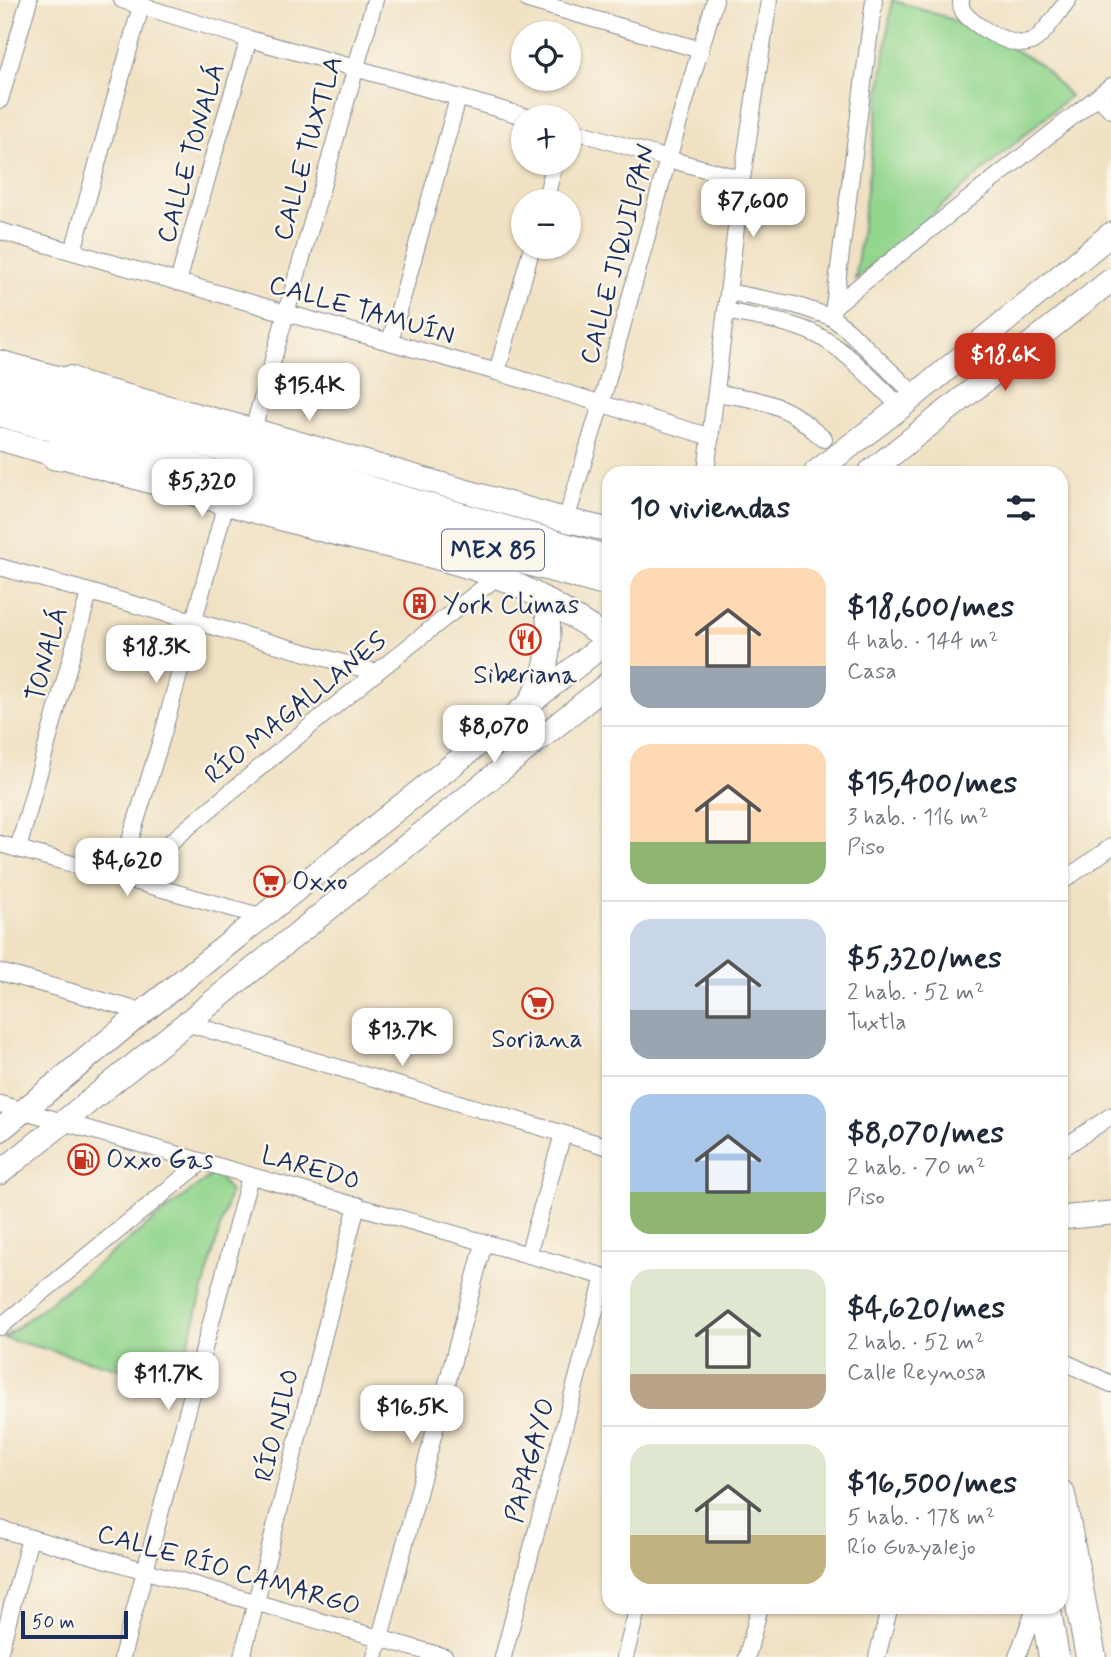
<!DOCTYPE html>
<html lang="es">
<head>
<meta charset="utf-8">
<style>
	body { margin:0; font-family:Mynerve,sans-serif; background:#f2f2f3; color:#1f2937; height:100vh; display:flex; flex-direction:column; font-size:26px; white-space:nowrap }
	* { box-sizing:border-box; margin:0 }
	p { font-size:23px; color:#747a83 }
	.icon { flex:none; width:38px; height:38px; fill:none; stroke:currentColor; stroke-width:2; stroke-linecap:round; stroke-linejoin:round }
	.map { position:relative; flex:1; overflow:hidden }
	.panel { position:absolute; left:602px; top:466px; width:466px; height:1148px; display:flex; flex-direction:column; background:#fff; border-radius:21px; box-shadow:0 2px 5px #0004 }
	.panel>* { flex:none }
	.buttons { position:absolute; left:511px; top:21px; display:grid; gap:14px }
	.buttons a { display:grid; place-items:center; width:70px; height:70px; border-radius:50%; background:#fff; box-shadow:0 2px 5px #0004; font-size:35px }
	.scale { position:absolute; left:21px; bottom:18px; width:107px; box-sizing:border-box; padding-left:7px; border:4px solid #1b2f5e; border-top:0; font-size:19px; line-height:24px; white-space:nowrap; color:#1b2f5e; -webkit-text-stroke:5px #fbf7ec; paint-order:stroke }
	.price { position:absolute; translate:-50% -60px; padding:0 16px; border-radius:14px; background:#fff; color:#222; font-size:23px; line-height:46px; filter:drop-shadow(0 2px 4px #0008) }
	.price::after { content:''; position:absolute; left:50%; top:42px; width:21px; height:16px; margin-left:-10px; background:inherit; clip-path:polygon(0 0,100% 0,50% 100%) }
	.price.current { background:#c8321e; color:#fff }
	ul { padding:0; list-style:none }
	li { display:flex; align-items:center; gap:21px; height:175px; padding:0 28px }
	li+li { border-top:2px solid #e0e1e3 }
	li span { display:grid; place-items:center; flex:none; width:196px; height:140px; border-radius:21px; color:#555 }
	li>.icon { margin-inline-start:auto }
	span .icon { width:84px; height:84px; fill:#fffc; stroke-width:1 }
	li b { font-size:30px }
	h2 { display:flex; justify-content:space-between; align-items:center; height:84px; padding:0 28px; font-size:30px }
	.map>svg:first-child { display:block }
	.park { fill:#92d58c; stroke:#568275; stroke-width:2 }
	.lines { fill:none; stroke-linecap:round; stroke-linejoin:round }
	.street-casing { stroke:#868890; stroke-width:18 }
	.secondary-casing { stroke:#868890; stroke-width:25 }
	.highway-casing { stroke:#868890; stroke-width:32 }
	.street { stroke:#fff; stroke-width:16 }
	.secondary { stroke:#fff; stroke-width:23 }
	.highway { stroke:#fff; stroke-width:30 }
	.labels { text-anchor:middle; stroke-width:5; stroke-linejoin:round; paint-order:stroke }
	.shield { fill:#fbf7ec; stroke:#5e6b89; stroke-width:2 }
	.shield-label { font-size:24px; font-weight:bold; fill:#1b2f5e }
	.street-label { font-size:26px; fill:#1b2f5e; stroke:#fbf7ec }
	.poi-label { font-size:26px; fill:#1b2f5e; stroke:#fbf7ec; text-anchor:start }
</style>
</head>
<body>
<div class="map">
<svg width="1111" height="1657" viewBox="0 0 1111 1657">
	<rect width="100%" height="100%" fill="#fbf7ec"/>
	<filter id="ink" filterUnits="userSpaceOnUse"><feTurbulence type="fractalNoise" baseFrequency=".0143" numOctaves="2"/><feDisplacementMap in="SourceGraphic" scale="14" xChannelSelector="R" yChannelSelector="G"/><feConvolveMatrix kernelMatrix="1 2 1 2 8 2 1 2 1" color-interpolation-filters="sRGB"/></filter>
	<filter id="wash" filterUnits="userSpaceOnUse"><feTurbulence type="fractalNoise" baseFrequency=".00686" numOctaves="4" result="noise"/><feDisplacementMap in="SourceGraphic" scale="28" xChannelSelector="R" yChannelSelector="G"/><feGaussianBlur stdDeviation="1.57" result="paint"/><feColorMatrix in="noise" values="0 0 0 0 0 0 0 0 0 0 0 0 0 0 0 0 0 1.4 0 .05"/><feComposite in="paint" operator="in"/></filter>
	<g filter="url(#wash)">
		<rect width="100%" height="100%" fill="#f0e1c3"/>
		<g class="park">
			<path d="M 892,0 L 945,17 L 999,41 L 1041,65 L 1070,96 L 855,280 Z"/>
			<path d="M 215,1172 L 230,1192 L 177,1384 L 4,1338 Z"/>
		</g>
	</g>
	<g filter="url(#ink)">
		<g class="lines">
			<defs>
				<g id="street">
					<path d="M 122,0 L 249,39 L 355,68 L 527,117"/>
					<path d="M 528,0 L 701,50"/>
					<path d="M 961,0 C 961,6 960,5 963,11 C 971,25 1015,50 1031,42 C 1044,36 1058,12 1068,0"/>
					<path d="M 1099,97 L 1111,110"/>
					<path d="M 0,100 L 29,0"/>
					<path d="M 569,129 L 668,159 L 742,179"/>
					<path d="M 545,201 L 555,163"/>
					<path d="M 0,231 L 286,313 L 497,372 L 711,437"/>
					<path d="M 73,251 L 141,6"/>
					<path d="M 178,282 L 213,157 L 249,39"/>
					<path d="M 728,292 L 795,305 L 831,317 L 848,330 L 915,395"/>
					<path d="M 834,306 L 1111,86"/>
					<path d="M 726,311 C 756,318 790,321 817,335 C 849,352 875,383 901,407"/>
					<path d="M 831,317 L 834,306 L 874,0"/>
					<path d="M 390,342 L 458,98"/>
					<path d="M 497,372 L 532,247"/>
					<path d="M 716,393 C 744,397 774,401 797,417 C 807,424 815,432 824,439"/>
					<path d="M 253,430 L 375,0"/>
					<path d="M 706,472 L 742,179 L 769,0"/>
					<path d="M 566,520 L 601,404 L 668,159 L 715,0"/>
					<path d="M 0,567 L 375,672"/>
					<path d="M 0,844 L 264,917"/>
					<path d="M 18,849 L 89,593"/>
					<path d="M 119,876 L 162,737 L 226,503"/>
					<path d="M 127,879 C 248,776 371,675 497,577"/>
					<path d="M 1060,883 L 1111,847"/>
					<path d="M 0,972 L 143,1012"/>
					<path d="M 186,1023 L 609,1147"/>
					<path d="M 0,1104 L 609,1278"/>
					<path d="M 1060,1150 L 1111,1116"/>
					<path d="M 528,1255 L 563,1134"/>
					<path d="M 0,1327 L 202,1162"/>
					<path d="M 1060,1360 L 1111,1384"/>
					<path d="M 0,1529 L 445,1657"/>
					<path d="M 0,1651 L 30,1538"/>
					<path d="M 122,1657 L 250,1176"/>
					<path d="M 242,1657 L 357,1205"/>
					<path d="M 375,1657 L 484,1243"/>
					<path d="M 503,1657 L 604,1277"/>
					<path d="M 625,1657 L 638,1606"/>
					<path d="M 747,1657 L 760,1606"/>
					<path d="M 877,1657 L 890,1606"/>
					<path d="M 1017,1657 L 1036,1606"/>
				</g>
				<g id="secondary">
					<path d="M 0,362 L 253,430 L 566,520 L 609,530"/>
					<path d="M 0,439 C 106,470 212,499 318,529 C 377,545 440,555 498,577 C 538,592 573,617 609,639"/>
					<path d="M 816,472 L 901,407 L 1111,234"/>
					<path d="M 870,472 L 1111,280"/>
					<path d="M 532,698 C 551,666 552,634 545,600"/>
					<path d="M 0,1130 L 143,1012 L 609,640"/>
					<path d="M 0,1173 L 609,683"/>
					<path d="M 1060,1218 L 1111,1213"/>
				</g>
				<g id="highway">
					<path d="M 69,381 L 84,389 L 116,401"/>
					<path d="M 0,385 L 241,451 L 385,496 L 609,561"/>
					<path d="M 0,411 L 105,441 L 200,471 L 609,582"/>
					<path d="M 56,455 C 79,451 89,455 110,461"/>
					<path d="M 1060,1495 L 1091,1657"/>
					<path d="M 1045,1606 L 1054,1657"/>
				</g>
			</defs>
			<use href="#street" class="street-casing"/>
			<use href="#secondary" class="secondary-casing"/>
			<use href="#highway" class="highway-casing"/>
			<use href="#street" class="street"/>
			<use href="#secondary" class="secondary"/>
			<use href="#highway" class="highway"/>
		</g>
	</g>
	<defs>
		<symbol id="building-ring" viewBox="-11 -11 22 22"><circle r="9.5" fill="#fbf7ec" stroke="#c8321e" stroke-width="1.5"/><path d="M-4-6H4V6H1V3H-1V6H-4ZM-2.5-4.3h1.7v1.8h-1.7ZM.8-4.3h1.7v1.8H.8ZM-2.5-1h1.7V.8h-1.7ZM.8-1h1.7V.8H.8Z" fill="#c8321e"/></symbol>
		<symbol id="restaurant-ring" viewBox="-11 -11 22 22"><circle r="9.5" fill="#fbf7ec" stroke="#c8321e" stroke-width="1.5"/><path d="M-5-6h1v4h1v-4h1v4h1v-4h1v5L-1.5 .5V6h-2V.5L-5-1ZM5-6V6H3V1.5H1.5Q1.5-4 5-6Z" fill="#c8321e"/></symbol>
		<symbol id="supermarket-ring" viewBox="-11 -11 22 22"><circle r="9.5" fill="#fbf7ec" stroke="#c8321e" stroke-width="1.5"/><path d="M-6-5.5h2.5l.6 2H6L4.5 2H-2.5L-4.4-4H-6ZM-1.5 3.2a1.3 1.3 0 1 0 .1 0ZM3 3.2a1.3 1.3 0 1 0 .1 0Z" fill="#c8321e"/></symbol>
		<symbol id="fuel-ring" viewBox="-11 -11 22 22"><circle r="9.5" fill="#fbf7ec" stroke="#c8321e" stroke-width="1.5"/><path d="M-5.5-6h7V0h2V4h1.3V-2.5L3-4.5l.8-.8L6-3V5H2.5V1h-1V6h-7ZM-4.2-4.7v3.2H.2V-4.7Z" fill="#c8321e"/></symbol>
	</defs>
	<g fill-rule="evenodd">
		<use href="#building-ring" x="402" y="586" width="35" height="35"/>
		<use href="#restaurant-ring" x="508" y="622" width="35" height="35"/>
		<use href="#supermarket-ring" x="252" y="864" width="35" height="35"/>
		<use href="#supermarket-ring" x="520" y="986" width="35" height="35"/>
		<use href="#fuel-ring" x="66" y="1142" width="35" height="35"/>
	</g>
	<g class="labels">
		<rect class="shield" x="442" y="529.5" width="102" height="41" rx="5"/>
		<g class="shield-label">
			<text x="493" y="558">MEX 85</text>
		</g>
		<g class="street-label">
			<text transform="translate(307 148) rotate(-74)" y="9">CALLE TUXTLA</text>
			<text transform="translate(190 153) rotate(-74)" y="9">CALLE TONALÁ</text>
			<text transform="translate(617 254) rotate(-75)" y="9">CALLE JIQUILPAN</text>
			<text transform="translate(362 309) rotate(16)" y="9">CALLE TAMUÍN</text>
			<text transform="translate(46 654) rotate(-75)" y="9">TONALÁ</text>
			<text transform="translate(295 707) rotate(-39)" y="9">RÍO MAGALLANES</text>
			<text transform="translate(311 1167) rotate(16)" y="9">LAREDO</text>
			<text transform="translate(276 1425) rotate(-76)" y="9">RÍO NILO</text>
			<text transform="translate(529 1460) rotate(-75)" y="9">PAPAGAYO</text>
			<text transform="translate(229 1569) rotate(16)" y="9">CALLE RÍO CAMARGO</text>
		</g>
		<g class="poi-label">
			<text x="443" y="613">York Climas</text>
			<text x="525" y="683" text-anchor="middle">Siberiana</text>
			<text x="292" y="890">Oxxo</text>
			<text x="537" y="1047" text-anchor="middle">Soriana</text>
			<text x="106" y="1168">Oxxo Gas</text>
		</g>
	</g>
</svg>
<div class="buttons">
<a><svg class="icon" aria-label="locate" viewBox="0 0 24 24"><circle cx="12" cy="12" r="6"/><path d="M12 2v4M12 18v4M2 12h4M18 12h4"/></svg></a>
<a>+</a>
<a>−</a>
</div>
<div class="scale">50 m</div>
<b class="price" style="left:753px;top:239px">$7,600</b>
<b class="price current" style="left:1005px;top:393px">$18.6K</b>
<b class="price" style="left:309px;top:423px">$15.4K</b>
<b class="price" style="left:202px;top:519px">$5,320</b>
<b class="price" style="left:156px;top:685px">$18.3K</b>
<b class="price" style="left:494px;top:765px">$8,070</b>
<b class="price" style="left:127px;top:898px">$4,620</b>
<b class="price" style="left:402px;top:1068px">$13.7K</b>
<b class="price" style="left:168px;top:1412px">$11.7K</b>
<b class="price" style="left:412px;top:1445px">$16.5K</b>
<section class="panel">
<h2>10 viviendas<svg class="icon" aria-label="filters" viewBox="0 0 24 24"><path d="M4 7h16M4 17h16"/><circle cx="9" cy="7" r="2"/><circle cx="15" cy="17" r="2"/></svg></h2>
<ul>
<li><span style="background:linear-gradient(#ffd9b3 70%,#9aa5b1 0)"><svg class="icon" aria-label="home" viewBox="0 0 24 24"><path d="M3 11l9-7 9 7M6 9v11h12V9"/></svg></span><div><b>$18,600/mes</b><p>4 hab. · 144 m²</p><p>Casa</p></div></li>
<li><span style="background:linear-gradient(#ffd9b3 70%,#8fb573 0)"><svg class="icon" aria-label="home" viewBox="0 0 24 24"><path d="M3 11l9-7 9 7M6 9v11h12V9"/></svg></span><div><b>$15,400/mes</b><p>3 hab. · 116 m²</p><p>Piso</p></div></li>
<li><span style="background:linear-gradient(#c9d6e8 65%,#9aa5b1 0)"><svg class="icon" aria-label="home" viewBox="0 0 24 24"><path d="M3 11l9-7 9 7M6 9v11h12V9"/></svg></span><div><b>$5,320/mes</b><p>2 hab. · 52 m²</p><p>Tuxtla</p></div></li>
<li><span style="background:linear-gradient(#a9c7e8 70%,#8fb573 0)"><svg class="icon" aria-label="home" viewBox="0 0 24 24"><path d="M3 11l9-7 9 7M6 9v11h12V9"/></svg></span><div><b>$8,070/mes</b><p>2 hab. · 70 m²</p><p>Piso</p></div></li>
<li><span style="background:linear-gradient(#dfe7d0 75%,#b9a48a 0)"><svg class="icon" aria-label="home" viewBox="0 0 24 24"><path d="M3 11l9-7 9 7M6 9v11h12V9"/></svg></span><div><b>$4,620/mes</b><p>2 hab. · 52 m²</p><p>Calle Reynosa</p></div></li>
<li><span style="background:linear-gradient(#dfe7d0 65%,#c2b280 0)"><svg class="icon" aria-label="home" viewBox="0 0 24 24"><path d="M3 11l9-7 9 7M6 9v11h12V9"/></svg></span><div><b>$16,500/mes</b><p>5 hab. · 178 m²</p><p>Río Guayalejo</p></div></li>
</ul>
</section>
</div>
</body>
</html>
